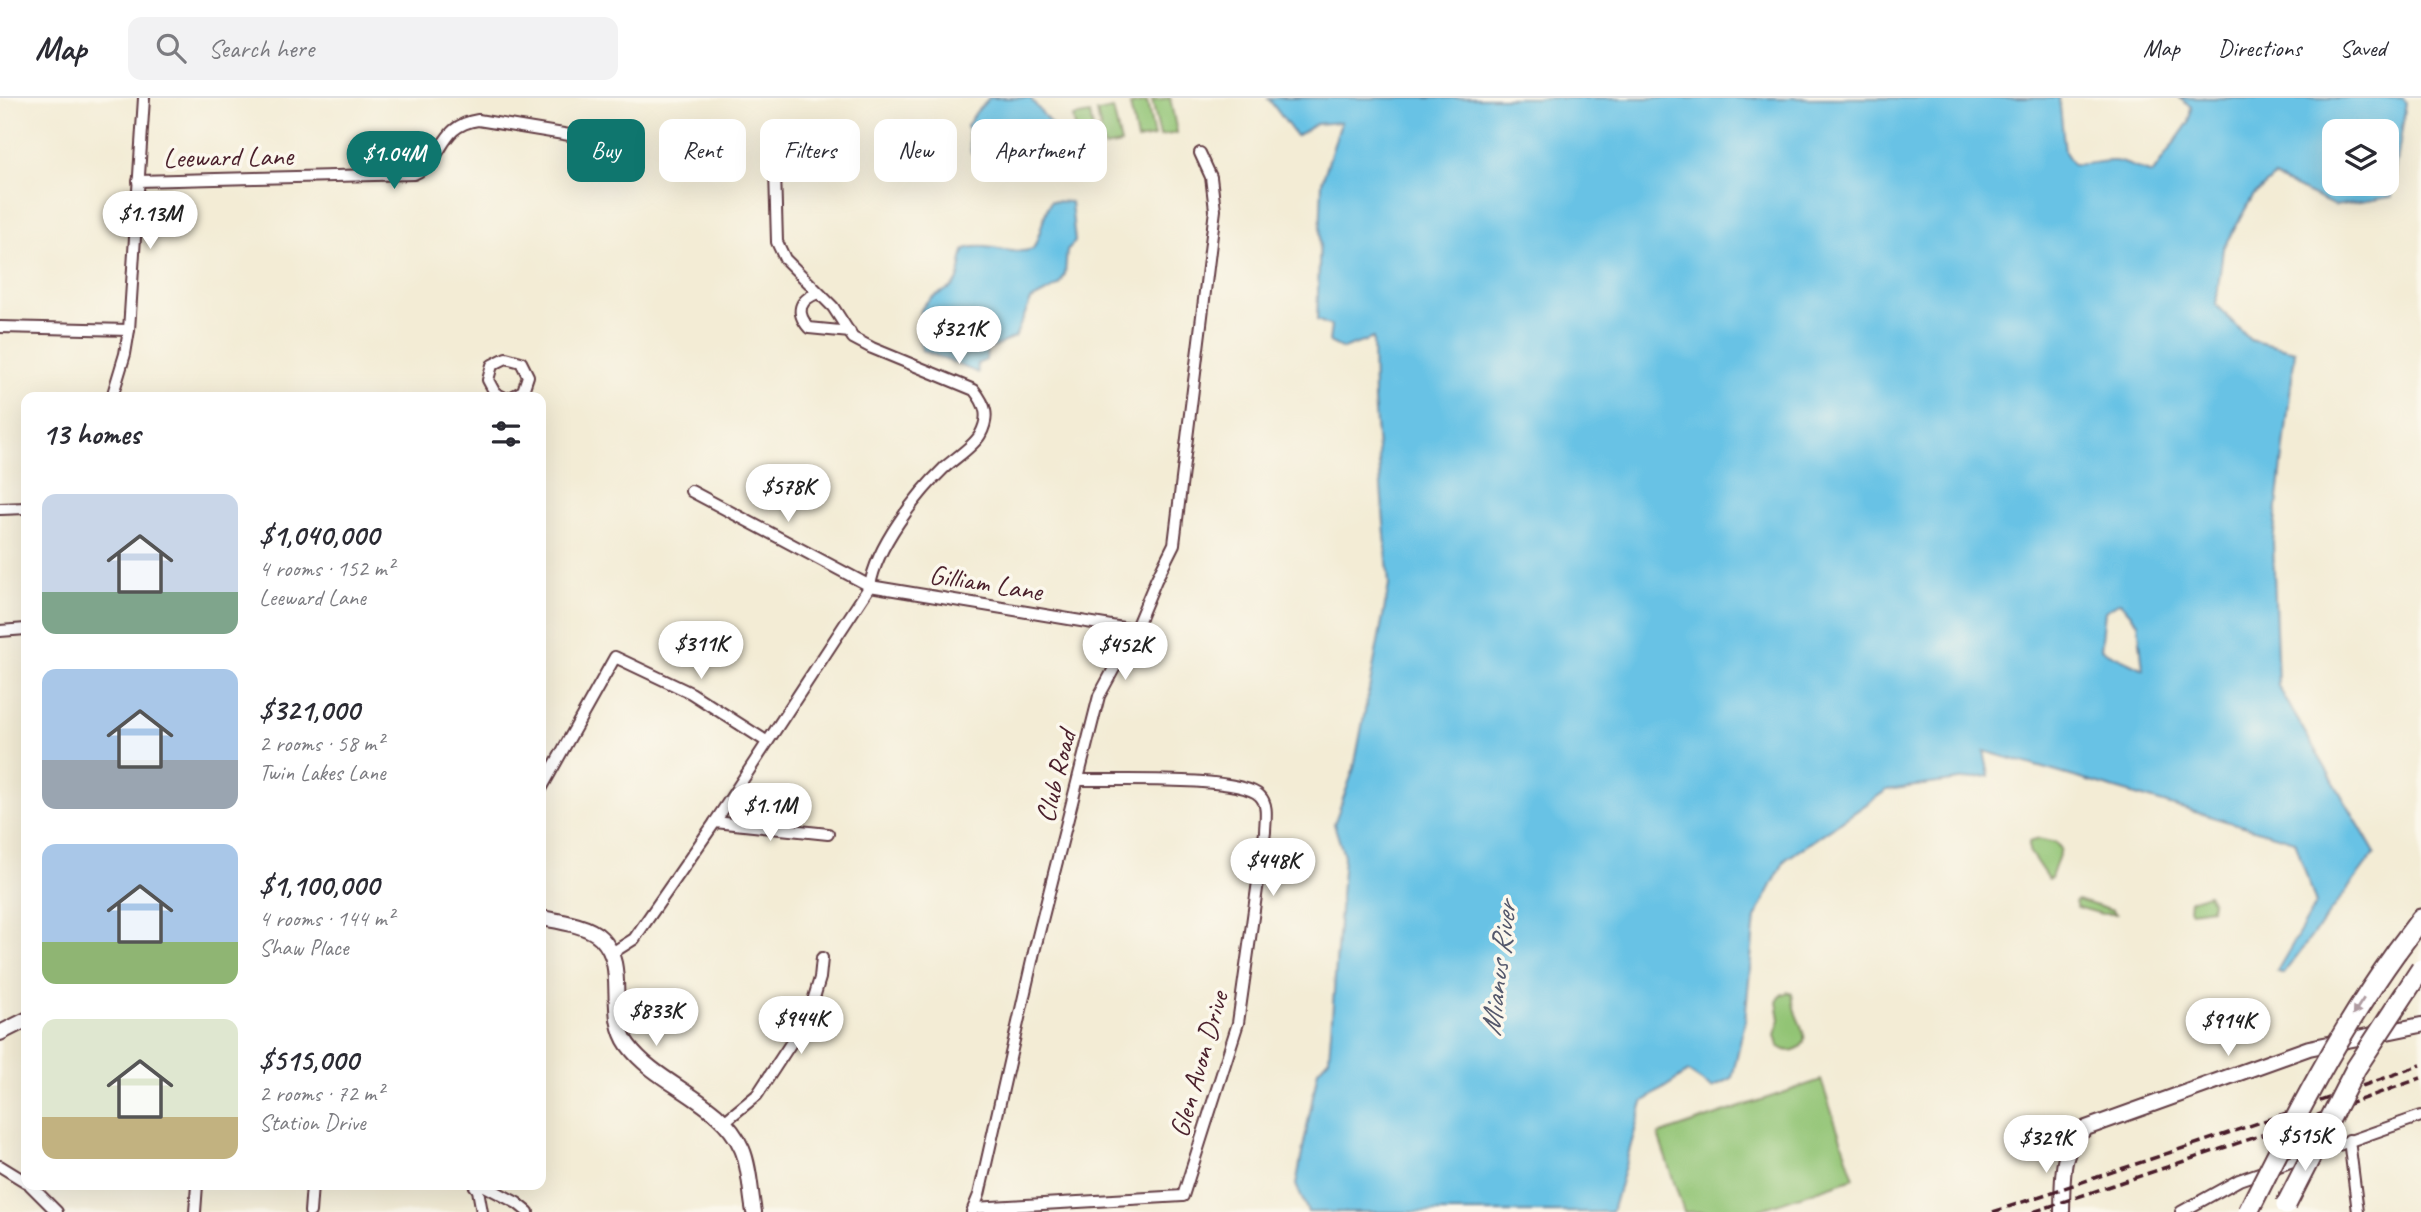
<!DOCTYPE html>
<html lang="en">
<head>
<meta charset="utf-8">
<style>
	body { margin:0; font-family:Caveat,sans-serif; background:#f2f2f3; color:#2b2b33; height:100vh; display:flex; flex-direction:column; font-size:26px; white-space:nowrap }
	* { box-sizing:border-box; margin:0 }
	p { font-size:23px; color:#7c7c81 }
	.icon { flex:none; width:38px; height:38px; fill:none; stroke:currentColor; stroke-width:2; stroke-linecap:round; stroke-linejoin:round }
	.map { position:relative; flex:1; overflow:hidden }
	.details { position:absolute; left:21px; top:294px; width:525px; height:798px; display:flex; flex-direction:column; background:#fff; border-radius:14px; box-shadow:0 7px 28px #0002 }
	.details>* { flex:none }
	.top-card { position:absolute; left:567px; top:21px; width:665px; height:63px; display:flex; gap:14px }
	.buttons { position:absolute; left:2322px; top:21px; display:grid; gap:14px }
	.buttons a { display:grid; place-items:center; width:77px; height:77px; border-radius:14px; background:#fff; box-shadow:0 7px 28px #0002; font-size:35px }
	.price { position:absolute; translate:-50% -60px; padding:0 16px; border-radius:24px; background:#fff; color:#222; font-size:23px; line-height:46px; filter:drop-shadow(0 2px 4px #0008) }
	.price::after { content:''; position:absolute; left:50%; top:42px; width:21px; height:16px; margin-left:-10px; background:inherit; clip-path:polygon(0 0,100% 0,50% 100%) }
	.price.on { background:#0f766e; color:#fff }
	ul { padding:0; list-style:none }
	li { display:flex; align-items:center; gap:21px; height:175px; padding:0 21px }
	li span { display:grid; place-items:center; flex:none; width:196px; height:140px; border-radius:14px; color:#555 }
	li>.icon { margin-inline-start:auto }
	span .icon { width:84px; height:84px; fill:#fffc; stroke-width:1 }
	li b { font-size:30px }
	h2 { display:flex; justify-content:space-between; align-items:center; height:84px; padding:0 21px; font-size:30px }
	.chip { padding:0 24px; border-radius:14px; background:#fff; box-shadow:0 7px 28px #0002; font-size:24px; line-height:63px }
	.chip.on { background:#0f766e; color:#fff }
	header { display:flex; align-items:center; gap:42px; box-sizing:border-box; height:98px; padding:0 35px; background:#fff; border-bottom:2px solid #e1e1e2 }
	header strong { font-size:33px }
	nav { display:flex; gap:38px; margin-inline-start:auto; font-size:24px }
	.search { width:490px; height:63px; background:#f2f2f3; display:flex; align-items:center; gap:18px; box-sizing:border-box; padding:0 24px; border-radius:14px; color:#7c7c81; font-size:26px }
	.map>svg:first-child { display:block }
	.green { fill:#92c474; stroke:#6e7250; stroke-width:2 }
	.water { fill:#68c2e5; stroke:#597088; stroke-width:2; fill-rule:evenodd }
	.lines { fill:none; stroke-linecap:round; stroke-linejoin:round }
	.street-casing { stroke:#633e44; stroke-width:14 }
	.secondary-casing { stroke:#633e44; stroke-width:18 }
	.highway-casing { stroke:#633e44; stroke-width:23 }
	.street { stroke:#fff; stroke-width:10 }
	.secondary { stroke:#fff; stroke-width:14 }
	.highway { stroke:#fff; stroke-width:19 }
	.rail { stroke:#4a1f2b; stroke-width:3.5; stroke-dasharray:10 5; stroke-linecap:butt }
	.highway-bridge-casing { stroke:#633e44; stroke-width:23; stroke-linecap:butt }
	.highway-bridge { stroke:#fff; stroke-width:19 }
	.oneway { fill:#ae9aa0 }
	.labels { text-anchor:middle; stroke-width:7; stroke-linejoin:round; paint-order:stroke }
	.street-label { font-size:28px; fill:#4a1f2b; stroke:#fbf7ec }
	.water-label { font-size:30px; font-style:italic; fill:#54586c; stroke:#fbf7ec }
</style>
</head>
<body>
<header>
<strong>Map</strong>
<div class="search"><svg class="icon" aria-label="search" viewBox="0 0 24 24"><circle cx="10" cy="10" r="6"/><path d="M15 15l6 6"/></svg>Search here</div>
<nav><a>Map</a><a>Directions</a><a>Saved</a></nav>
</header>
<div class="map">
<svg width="2421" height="1114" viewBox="0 0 2421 1114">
	<rect width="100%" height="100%" fill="#fbf7ec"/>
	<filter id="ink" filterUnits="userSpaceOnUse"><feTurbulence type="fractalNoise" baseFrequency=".0143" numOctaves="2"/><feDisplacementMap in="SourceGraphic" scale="14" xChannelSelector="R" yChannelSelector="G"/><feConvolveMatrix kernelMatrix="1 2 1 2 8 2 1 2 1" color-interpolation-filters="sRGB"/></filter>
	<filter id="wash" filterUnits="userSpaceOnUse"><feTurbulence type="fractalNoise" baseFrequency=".00686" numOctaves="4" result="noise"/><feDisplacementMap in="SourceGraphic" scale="28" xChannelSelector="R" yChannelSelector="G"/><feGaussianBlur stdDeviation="1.57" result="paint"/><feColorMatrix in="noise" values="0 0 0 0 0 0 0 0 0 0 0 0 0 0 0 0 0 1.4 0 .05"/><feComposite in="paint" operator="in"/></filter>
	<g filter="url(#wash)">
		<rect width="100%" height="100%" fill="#f3ecd5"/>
		<g class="green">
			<path d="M 1170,0 L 1177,35 L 1160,38 L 1152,2 Z"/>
			<path d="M 1147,4 L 1154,39 L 1137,42 L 1130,7 Z"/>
			<path d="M 1113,11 L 1121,46 L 1104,49 L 1097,14 Z"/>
			<path d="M 1090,16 L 1097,51 L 1081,55 L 1073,19 Z"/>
			<path d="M 2038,741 L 2056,745 L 2061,751 L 2051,780 L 2048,781 L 2029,753 L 2029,744 Z"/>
			<path d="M 2208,796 L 2212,804 L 2211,810 L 2191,813 L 2189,811 L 2190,802 Z"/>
			<path d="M 2078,802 L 2113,813 L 2116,816 L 2102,816 L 2077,809 L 2075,804 Z"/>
			<path d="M 1788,894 L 1792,896 C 1793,901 1793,907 1795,913 C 1798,925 1815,946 1794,952 C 1788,954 1784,952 1778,948 L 1775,937 L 1780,921 L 1777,904 L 1781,897 Z"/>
			<path d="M 1821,982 L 1854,1080 L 1753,1114 L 1684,1114 L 1658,1037 Z"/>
		</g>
		<g class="water">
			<path d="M 989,0 L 1030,0 L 1069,49 C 1068,56 1067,65 1062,70 C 1044,85 990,63 971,55 L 967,28 L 976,14 Z"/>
			<path d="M 1268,0 L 2059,0 L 2065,54 L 2073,66 C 2090,68 2099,62 2114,63 C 2126,64 2140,72 2152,76 L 2189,24 L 2191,9 L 2179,0 L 2403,0 L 2406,4 L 2392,99 L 2335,108 L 2274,79 L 2253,98 L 2223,150 L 2216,207 L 2250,242 L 2295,253 L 2273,444 L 2278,588 L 2375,755 L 2283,876 L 2277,873 L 2316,806 L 2295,743 L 1984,653 L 1989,678 L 1887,692 L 1785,762 L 1755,820 L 1745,923 L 1732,980 L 1712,990 L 1688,974 L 1643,1004 L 1612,1114 L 1308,1114 L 1296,1087 L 1318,972 L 1329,960 L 1344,758 L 1334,726 L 1354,670 L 1389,487 L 1374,302 L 1373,240 L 1343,251 L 1329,244 L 1331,228 L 1317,222 L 1322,84 L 1341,24 L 1316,26 L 1296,38 ZM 2387,33 L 2387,86 L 2334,86 L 2334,33 ZM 2120,504 L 2138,525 L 2143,571 L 2101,551 L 2105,513 Z"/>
			<path d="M 1051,103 L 1071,104 L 1075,144 L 1067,152 L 1065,176 L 1060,187 L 1031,202 L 1015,239 C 1004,242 998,250 987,251 L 986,262 L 977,266 L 978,275 L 922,252 C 916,233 914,210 934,198 C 942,194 952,191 957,183 C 962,173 960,161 965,151 C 989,143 1008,159 1033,151 C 1042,134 1042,118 1051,103 Z"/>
		</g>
	</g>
	<g filter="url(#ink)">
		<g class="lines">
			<defs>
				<g id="street">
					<path d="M 138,83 L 414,76 C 447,61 437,28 478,22 L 594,41 L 628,49"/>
					<path d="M 818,195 C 799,202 795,214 809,230 L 850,234"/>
					<path d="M 0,229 L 129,232"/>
					<path d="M 112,299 L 125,256 L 129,232 L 144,0"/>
					<path d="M 503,299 L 495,295 L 488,282 L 492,267 L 506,260 L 521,264 L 528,278 L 523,293 L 512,299"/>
					<path d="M 691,393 L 870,488 C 876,449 916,397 944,370 C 955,360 973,349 980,337 C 990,319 986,307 974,292 L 872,250 L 853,240 L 833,209 L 785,161 L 777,144 L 775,73"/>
					<path d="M 0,411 L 26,410"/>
					<path d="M 0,533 L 26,531"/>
					<path d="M 541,691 L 615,559 L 691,595 L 766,643"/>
					<path d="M 715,724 L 828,736"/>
					<path d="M 612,855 L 634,841 L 715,724 L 870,488 L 1135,532"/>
					<path d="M 724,1024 L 757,997 L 793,942 L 813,903 L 820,880 L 822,860"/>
					<path d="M 2349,1042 L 2358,1114"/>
					<path d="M 0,1068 L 26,1084"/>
					<path d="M 30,1087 L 57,1114"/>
					<path d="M 474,1087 L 478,1092 L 482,1114"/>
					<path d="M 483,1087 L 517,1105 L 528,1114"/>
					<path d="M 974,1110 L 1183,1098 L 1238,925 L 1265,734 C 1265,723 1269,707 1260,698 C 1240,677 1111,683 1078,682"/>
					<path d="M 195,1114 L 197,1087"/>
					<path d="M 310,1114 L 312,1087"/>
					<path d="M 972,1114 L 979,1097 L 1034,854 L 1099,598 L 1135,532 L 1156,482 L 1174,446 L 1215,112 L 1211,79 L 1200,55"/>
					<path d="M 2181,1114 L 2239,1082 L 2421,1018"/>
				</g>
				<g id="secondary">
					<path d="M 541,820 C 557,823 589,827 601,840 C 629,868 605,915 628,947 C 658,988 721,1002 742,1051 C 750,1069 750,1094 754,1114"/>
					<path d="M 0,935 L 26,922"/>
					<path d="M 2062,1114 C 2063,1083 2059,1050 2086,1030 L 2309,950 L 2421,927"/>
				</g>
				<path id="highway" d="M 2397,853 L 2421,821"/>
			</defs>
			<use href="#street" class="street-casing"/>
			<use href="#secondary" class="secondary-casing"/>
			<use href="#highway" class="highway-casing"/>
			<use href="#street" class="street"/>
			<use href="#secondary" class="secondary"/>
			<use href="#highway" class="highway"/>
			<g class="rail">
				<path d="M 1993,1114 L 2264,1023 L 2421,967"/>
				<path d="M 2033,1114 L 2268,1035 L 2421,980"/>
			</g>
			<defs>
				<g id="highway-bridge">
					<path d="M 2286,1107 L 2356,970 L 2421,871"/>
					<path d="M 2248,1114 C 2293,1023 2338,935 2397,853"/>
				</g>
			</defs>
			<use href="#highway-bridge" class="highway-bridge-casing"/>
			<use href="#highway-bridge" class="highway-bridge"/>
		</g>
		<defs><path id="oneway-solid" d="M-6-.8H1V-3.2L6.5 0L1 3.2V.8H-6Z" transform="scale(1.75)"/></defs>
		<use class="oneway" href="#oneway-solid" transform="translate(2358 909) rotate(123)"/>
	</g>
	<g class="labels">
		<g class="street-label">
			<text transform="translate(228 58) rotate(-1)" y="10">Leeward Lane</text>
			<text transform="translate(986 484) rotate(9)" y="10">Gilliam Lane</text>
			<text transform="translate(1055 678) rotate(-76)" y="10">Club Road</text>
			<text transform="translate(1198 966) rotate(-74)" y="10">Glen Avon Drive</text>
		</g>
		<g class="water-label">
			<text transform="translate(1498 871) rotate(-83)" y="10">Mianus River</text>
		</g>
	</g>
</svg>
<div class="buttons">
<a><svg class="icon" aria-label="layers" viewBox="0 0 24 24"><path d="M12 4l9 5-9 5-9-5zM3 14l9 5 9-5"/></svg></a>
</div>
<b class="price on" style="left:394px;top:93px">$1.04M</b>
<b class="price" style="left:150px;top:153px">$1.13M</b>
<b class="price" style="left:959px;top:268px">$321K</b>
<b class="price" style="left:788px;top:426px">$578K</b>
<b class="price" style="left:701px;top:583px">$311K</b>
<b class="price" style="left:1125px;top:584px">$452K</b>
<b class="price" style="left:770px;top:745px">$1.1M</b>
<b class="price" style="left:1273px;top:800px">$448K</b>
<b class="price" style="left:656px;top:950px">$833K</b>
<b class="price" style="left:801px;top:958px">$944K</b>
<b class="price" style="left:2228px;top:960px">$914K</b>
<b class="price" style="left:2305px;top:1075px">$515K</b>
<b class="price" style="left:2046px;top:1077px">$329K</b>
<div class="top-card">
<a class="chip on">Buy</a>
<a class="chip">Rent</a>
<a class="chip">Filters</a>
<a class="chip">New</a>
<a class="chip">Apartment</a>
</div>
<section class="details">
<h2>13 homes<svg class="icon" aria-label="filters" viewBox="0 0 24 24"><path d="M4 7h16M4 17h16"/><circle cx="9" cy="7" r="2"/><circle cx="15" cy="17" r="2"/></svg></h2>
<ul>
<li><span style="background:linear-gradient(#c9d6e8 70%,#7fa58c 0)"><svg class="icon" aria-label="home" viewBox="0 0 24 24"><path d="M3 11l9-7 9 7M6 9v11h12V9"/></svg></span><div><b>$1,040,000</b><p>4 rooms · 152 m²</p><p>Leeward Lane</p></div></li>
<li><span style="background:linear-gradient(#a9c7e8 65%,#9aa5b1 0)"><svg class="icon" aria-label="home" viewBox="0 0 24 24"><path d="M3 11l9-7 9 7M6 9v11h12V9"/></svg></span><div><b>$321,000</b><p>2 rooms · 58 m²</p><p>Twin Lakes Lane</p></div></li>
<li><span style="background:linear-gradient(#a9c7e8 70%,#8fb573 0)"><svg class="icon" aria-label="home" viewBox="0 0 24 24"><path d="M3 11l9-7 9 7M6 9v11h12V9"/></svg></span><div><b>$1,100,000</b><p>4 rooms · 144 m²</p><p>Shaw Place</p></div></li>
<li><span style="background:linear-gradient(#dfe7d0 70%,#c2b280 0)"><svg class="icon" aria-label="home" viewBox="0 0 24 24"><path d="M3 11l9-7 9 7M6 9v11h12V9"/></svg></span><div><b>$515,000</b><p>2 rooms · 72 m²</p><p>Station Drive</p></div></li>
</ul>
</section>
</div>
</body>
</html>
